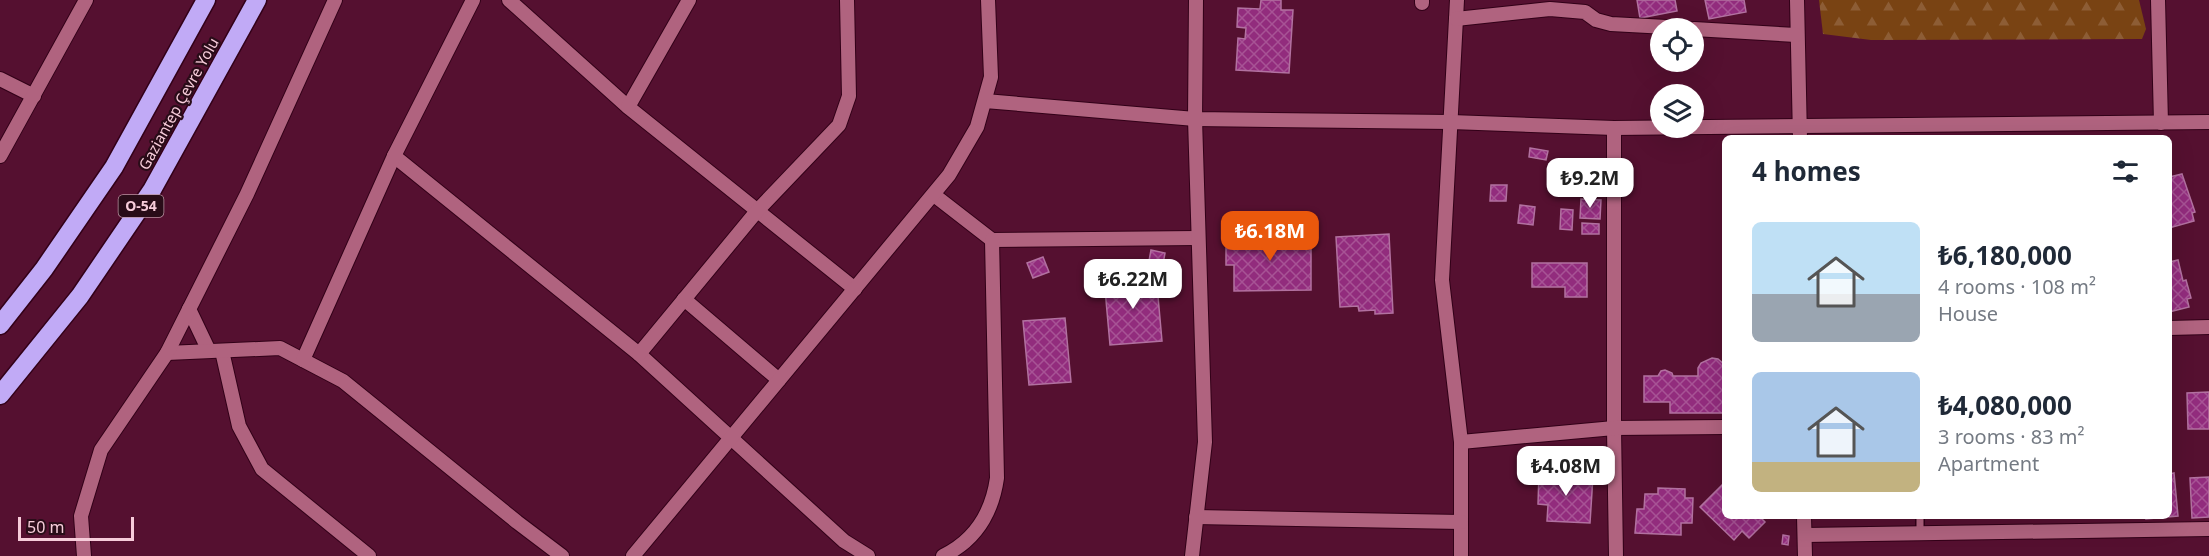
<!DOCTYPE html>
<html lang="en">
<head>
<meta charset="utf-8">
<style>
	body { margin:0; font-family:"Noto Sans",sans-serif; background:#f2f2f3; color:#1f2937; height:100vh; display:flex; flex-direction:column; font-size:22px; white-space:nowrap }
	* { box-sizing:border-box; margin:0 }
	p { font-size:20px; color:#747a83 }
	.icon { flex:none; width:33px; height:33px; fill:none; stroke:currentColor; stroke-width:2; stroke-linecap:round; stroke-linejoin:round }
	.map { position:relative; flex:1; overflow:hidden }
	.drawer { position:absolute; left:1722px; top:135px; width:450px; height:384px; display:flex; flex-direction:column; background:#fff; border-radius:9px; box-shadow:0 6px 24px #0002 }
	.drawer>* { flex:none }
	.buttons { position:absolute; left:1650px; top:18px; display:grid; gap:12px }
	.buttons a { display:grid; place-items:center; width:54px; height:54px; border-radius:50%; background:#fff; box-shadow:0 6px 24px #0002; font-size:30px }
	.scale { position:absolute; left:18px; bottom:15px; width:116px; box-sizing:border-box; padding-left:6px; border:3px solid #f7ccda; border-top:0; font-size:16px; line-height:21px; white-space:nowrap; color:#f7ccda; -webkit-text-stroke:4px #290c18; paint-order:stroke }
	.price { position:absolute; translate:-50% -51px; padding:0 14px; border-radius:12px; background:#fff; color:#222; font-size:20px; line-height:39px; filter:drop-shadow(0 2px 3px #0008) }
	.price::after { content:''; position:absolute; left:50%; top:36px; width:18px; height:14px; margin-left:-9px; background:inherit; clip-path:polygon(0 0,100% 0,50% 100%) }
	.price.selected { background:#ea580c; color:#fff }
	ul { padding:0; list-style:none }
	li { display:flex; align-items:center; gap:18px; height:150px; padding:0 30px }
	li span { display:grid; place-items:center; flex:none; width:168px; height:120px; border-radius:9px; color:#555 }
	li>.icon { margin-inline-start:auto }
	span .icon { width:72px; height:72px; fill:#fffc; stroke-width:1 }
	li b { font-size:26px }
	h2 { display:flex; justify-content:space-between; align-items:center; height:72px; padding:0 30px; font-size:26px }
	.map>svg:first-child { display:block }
	.forest { fill:url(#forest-firs) }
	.building { fill:url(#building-cross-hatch); stroke:#b271a0; stroke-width:1.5 }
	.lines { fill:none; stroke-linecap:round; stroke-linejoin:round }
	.service-casing { stroke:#320118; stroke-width:10 }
	.minor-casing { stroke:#320118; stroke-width:16 }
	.motorway-casing { stroke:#320118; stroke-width:21 }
	.service { stroke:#b0637f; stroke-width:7 }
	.minor { stroke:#b0637f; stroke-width:14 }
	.motorway { stroke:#c1aaf6; stroke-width:18 }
	.labels { text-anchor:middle; stroke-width:4.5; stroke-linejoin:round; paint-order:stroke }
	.shield { fill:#290c18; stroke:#b992a0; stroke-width:1.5 }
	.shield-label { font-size:14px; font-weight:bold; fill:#f7ccda }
	.street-label { font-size:15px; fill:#f7ccda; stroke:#290c18 }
</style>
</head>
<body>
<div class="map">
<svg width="2209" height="556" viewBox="0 0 2209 556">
	<defs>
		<pattern id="forest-firs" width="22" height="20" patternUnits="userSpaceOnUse" patternTransform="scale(1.5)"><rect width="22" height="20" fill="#794313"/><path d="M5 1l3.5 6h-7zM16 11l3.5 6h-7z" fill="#8d5d35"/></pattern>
		<pattern id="building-cross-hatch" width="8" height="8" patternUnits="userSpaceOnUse" patternTransform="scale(1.5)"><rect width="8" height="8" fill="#922c7d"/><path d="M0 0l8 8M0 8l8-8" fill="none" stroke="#a75395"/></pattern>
	</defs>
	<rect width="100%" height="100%" fill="#551030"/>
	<path class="forest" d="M 1819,0 L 2139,0 L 2146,29 L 2142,39 L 1871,40 L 1823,34 Z"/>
	<g class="building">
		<path d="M 1261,0 L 1281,0 L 1281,10 L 1293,10 L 1289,73 L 1236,70 L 1238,38 L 1245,39 L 1246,28 L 1237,27 L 1238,8 L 1260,9 Z"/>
		<path d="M 1637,0 L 1675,0 L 1677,11 L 1640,18 Z"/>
		<path d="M 1705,0 L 1744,0 L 1746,12 L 1709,19 Z"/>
		<path d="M 1530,148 L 1548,151 L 1546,160 L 1529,157 Z"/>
		<path d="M 2182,174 L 2195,212 L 2192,213 L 2194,221 L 2169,228 L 2169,177 Z"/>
		<path d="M 1491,185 L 1507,185 L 1506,201 L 1490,201 Z"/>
		<path d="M 1581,199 L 1601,200 L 1600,219 L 1580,218 Z"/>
		<path d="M 1520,205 L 1535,207 L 1533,225 L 1518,223 Z"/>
		<path d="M 1561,209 L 1573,210 L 1572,230 L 1560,229 Z"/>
		<path d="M 1582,223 L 1599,224 L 1599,234 L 1582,234 Z"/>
		<path d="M 1389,234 L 1393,313 L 1375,314 L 1375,310 L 1359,311 L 1358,306 L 1340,307 L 1336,237 Z"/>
		<path d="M 1226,235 L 1311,235 L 1311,290 L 1234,291 L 1234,265 L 1226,265 Z"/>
		<path d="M 1151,250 L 1165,253 L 1163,264 L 1149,261 Z"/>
		<path d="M 1043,257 L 1049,272 L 1033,278 L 1027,263 Z"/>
		<path d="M 2178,260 L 2183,281 L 2186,280 L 2191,298 L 2187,299 L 2189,307 L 2169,312 L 2169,262 Z"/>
		<path d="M 1532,263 L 1587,263 L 1587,297 L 1565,297 L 1565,287 L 1532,287 Z"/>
		<path d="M 1156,274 L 1162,341 L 1110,345 L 1104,278 Z"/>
		<path d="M 1065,318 L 1071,382 L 1029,385 L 1023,321 Z"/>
		<path d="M 1712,358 L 1718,359 L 1725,365 L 1725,413 L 1670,413 L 1670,402 L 1644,402 L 1644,376 L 1658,376 L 1661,371 L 1665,370 L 1672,373 L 1673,376 L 1698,376 L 1698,368 L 1701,363 Z"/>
		<path d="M 2209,392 L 2209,429 L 2188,429 L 2187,393 Z"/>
		<path d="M 1539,473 L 1593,476 L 1590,523 L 1547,521 L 1548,505 L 1538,504 Z"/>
		<path d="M 2174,473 L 2178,516 L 2146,519 L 2146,516 L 2169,516 L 2169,474 Z"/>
		<path d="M 2209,477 L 2209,517 L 2192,518 L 2190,478 Z"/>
		<path d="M 1725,482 L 1725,516 L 1759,516 L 1765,522 L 1749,538 L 1742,531 L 1734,540 L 1700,507 Z"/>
		<path d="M 1658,488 L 1685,489 L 1685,498 L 1693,498 L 1692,523 L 1681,523 L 1681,535 L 1635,533 L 1637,509 L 1644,509 L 1645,494 L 1658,494 Z"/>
		<path d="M 1783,535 L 1789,536 L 1788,545 L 1782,544 Z"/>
	</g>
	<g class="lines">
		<defs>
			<path id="service" d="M 1920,516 L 1920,534"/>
			<g id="minor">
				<path d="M 509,0 L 628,107 L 855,289"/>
				<path d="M 1422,0 L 1422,3"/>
				<path d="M 1457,0 L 1442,280 L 1461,442 L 1461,556"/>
				<path d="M 1797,0 L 1800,138"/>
				<path d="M 2158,0 L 2161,123"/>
				<path d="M 1456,19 L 1550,9 L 1585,12 L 1596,20 L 1611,24 L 1685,28"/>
				<path d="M 1694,29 L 1796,35"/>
				<path d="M 0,79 L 34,96"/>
				<path d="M 985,101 L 1195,119 L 1451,122 L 1614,128 L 2209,122"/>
				<path d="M 628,107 L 689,0"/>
				<path d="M 1614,128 L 1614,428 L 1616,556"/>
				<path d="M 0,156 L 86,0"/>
				<path d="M 394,156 L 639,354 L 844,541 L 868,556"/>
				<path d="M 934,195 L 992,240 L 1197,238"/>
				<path d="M 684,299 L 779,380"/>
				<path d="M 189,309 L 209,351"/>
				<path d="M 2169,328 L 2209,327"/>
				<path d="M 222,351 L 239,426 L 262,469 L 369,556"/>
				<path d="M 167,353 L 280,348 L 343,381 L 517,522 L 562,556"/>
				<path d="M 639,354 L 757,211 L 839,125 L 849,96 L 847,0"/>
				<path d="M 303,360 L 394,156 L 473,0"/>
				<path d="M 1461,442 L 1614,428 L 1725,427"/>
				<path d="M 1804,516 L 1805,556"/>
				<path d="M 1196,517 L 1461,522"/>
				<path d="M 1805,535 L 2209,529"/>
				<path d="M 84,556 L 81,516 L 101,450 L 167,353 L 247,194 L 335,0"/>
				<path d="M 633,556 L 949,175 L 977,127 L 991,77 L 988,0"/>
				<path d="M 943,556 C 976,540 992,513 997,478 L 992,240"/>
				<path d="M 1192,556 L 1205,442 L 1195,119 L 1196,0"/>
			</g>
			<g id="motorway">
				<path d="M 0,325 L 44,269 L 114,167 L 206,0"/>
				<path d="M 0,395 L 80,296 L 152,190 L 257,0"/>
			</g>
		</defs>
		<use href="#service" class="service-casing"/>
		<use href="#minor" class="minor-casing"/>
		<use href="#motorway" class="motorway-casing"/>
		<use href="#service" class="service"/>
		<use href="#minor" class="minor"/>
		<use href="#motorway" class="motorway"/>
	</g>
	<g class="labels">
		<rect class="shield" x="118.5" y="195" width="45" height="22" rx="4.5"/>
		<g class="shield-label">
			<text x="141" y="211">O-54</text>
		</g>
		<g class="street-label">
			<text transform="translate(179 104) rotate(-61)" y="5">Gaziantep Çevre Yolu</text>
		</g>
	</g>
</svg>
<div class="buttons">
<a><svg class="icon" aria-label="locate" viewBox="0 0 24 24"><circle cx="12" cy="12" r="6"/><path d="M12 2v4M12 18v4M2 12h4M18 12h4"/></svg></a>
<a><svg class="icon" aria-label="layers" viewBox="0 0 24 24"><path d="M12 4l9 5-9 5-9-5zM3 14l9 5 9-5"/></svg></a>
</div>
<div class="scale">50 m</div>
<b class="price" style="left:1590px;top:209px">₺9.2M</b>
<b class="price selected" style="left:1270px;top:262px">₺6.18M</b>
<b class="price" style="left:1133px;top:310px">₺6.22M</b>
<b class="price" style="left:1566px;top:497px">₺4.08M</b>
<section class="drawer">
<h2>4 homes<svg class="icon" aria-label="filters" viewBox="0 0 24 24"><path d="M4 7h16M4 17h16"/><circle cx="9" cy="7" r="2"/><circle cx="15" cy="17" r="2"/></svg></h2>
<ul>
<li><span style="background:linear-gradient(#bfe0f5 60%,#9aa5b1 0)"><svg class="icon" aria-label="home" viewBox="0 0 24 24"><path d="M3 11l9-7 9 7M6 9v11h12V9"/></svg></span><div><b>₺6,180,000</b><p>4 rooms · 108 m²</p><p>House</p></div></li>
<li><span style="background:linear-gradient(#a9c7e8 75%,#c2b280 0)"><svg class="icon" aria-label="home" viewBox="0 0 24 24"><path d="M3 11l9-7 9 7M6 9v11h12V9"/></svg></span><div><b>₺4,080,000</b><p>3 rooms · 83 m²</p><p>Apartment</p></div></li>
</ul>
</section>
</div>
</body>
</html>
